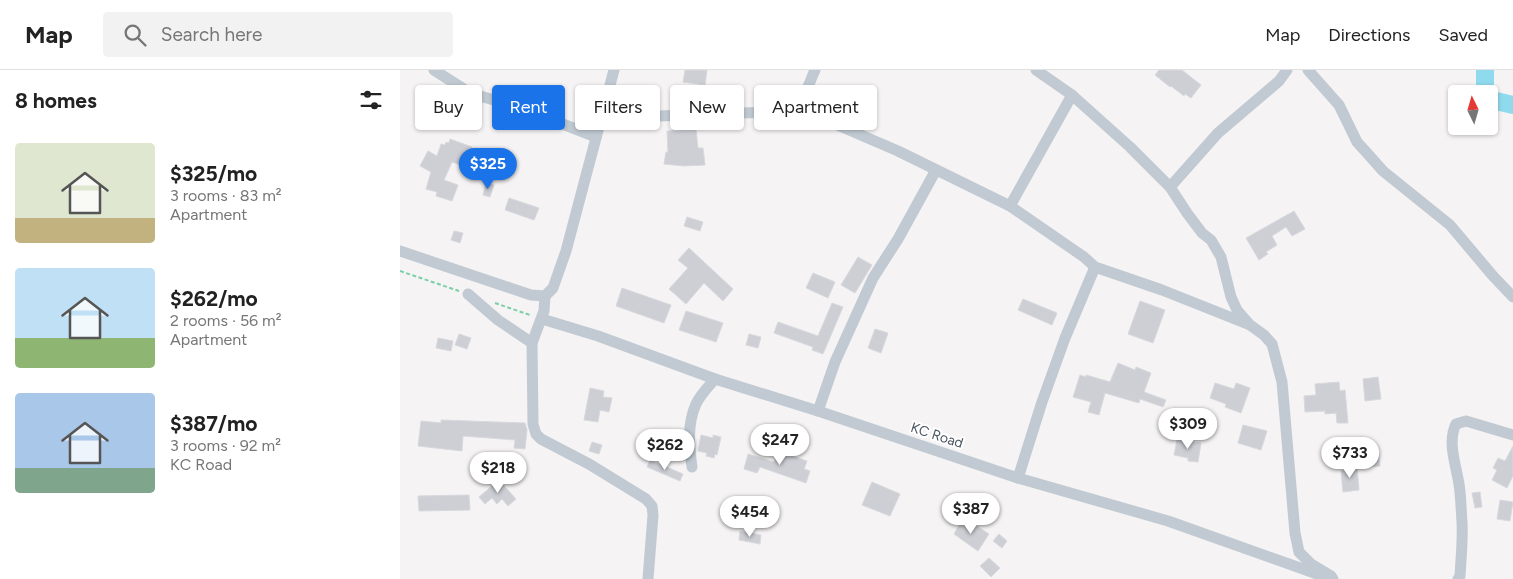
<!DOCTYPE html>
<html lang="en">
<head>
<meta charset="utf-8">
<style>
	body { margin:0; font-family:Figtree,sans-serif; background:#f2f2f2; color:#222; height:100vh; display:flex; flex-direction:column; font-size:19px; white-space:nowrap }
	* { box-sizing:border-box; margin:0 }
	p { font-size:16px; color:#767676 }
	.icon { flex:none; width:28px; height:28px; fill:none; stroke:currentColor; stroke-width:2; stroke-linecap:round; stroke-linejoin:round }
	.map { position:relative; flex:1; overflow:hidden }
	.sheet { display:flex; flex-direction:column; background:#fff; width:400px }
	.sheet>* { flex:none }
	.guide { position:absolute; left:15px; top:15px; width:475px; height:45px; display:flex; gap:10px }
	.needle { width:32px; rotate:355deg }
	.fabs { position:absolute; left:1048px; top:15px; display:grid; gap:10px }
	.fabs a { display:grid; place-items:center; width:50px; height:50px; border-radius:5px; background:#fff; box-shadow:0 1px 4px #0004; font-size:25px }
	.price { position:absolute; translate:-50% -42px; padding:0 11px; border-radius:18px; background:#fff; color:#222; font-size:16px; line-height:32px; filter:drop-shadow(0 1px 2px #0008) }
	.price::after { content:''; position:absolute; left:50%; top:30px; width:15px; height:11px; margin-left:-8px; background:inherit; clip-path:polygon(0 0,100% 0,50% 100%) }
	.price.active { background:#1a73e8; color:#fff }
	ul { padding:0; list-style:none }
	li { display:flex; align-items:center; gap:15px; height:125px; padding:0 15px }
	li span { display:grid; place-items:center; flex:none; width:140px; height:100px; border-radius:5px; color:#555 }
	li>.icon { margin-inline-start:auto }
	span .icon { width:60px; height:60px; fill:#fffc; stroke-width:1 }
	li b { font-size:21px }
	h2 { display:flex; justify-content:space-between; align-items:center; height:60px; padding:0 15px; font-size:21px }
	.pill { padding:0 18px; border-radius:5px; background:#fff; box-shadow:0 1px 4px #0004; font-size:18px; line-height:45px }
	.pill.active { background:#1a73e8; color:#fff }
	header { display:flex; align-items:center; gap:30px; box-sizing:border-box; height:70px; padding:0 25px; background:#fff; border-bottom:1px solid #e0e0e0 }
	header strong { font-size:24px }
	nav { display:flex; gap:28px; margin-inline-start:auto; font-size:18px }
	.search { width:350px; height:45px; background:#f2f2f2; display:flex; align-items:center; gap:12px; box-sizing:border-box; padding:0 18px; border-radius:5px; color:#767676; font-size:19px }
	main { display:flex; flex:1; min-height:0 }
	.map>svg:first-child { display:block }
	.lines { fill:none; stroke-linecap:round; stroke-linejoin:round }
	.river { stroke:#90daee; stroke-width:18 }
	.building { fill:#cdcfd5; stroke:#d7d9de }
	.path { stroke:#7ad0a6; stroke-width:2; stroke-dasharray:4 2.5; stroke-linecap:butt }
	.street { stroke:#c1cad2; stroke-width:11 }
	.labels { text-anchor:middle; stroke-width:4; stroke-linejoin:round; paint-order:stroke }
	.street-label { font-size:14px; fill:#4a5661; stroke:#fff }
</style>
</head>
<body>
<header>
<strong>Map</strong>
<div class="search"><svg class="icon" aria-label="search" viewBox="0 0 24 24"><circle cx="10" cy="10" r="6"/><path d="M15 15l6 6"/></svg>Search here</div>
<nav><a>Map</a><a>Directions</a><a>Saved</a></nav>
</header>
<main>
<section class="sheet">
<h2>8 homes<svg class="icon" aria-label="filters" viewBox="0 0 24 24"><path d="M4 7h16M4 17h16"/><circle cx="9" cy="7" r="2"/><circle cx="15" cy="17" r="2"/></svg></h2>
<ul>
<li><span style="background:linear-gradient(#dfe7d0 75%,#c2b280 0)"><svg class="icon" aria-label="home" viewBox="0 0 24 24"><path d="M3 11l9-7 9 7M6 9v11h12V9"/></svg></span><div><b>$325/mo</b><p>3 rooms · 83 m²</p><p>Apartment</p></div></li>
<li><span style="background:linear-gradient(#bfe0f5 70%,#8fb573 0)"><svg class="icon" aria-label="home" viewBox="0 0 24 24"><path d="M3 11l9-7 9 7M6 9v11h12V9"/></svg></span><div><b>$262/mo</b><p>2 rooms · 56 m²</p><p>Apartment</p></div></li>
<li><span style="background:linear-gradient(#a9c7e8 75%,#7fa58c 0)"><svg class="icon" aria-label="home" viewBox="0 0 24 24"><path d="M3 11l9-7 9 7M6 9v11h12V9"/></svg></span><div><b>$387/mo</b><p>3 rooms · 92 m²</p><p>KC Road</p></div></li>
</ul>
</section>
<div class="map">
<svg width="1113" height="509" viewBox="0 0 1113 509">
	<rect width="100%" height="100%" fill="#f5f3f3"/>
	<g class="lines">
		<g class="river">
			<path d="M 1085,0 L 1085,22 L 1087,24"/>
			<path d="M 1089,26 L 1092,30 L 1113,35"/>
		</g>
	</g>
	<g class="building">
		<path d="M 285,0 L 307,0 L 305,15 L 283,12 Z"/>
		<path d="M 759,0 L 782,0 L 801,15 L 791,28 L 785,24 L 784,26 L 771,16 L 770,17 L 755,5 Z"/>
		<path d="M 296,59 L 298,78 L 303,78 L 305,95 L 284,96 L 264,94 L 266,82 L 268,82 L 267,61 Z"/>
		<path d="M 50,69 L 72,77 L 67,93 L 62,92 L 61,95 L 52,92 L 44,110 L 58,115 L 52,131 L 36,126 L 37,122 L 26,119 L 31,102 L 20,96 L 28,81 L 37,86 L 41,74 L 45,75 L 46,72 L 49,73 Z"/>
		<path d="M 86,113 L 94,115 L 90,127 L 83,125 Z"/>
		<path d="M 109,128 L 139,138 L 134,150 L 105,140 Z"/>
		<path d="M 894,141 L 905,159 L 892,166 L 886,157 L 872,166 L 877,175 L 866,182 L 868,184 L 859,190 L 846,168 Z"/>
		<path d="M 287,147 L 303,152 L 300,161 L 284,156 Z"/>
		<path d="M 54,161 L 63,163 L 60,173 L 51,170 Z"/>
		<path d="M 289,178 L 333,219 L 323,231 L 304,213 L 286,234 L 269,219 L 288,198 L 278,190 Z"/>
		<path d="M 458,187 L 472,195 L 455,223 L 441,215 Z"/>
		<path d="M 413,203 L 435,212 L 428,228 L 406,218 Z"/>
		<path d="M 222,218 L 271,235 L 264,253 L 216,236 Z"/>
		<path d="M 623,229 L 657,243 L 652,255 L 618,240 Z"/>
		<path d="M 740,231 L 765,240 L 753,273 L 728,264 Z"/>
		<path d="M 432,233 L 443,237 L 423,284 L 412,280 L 413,277 L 374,263 L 378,252 L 418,266 Z"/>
		<path d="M 286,241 L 323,253 L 316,272 L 279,260 Z"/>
		<path d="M 475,259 L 488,263 L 481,283 L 468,278 Z"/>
		<path d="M 59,264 L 71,268 L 67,279 L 55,275 Z"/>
		<path d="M 349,264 L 361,267 L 358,278 L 346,275 Z"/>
		<path d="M 38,268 L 53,271 L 51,281 L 36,278 Z"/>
		<path d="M 718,293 L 735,300 L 736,297 L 751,303 L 744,322 L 766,330 L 763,337 L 740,329 L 739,333 L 705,323 L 699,345 L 688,342 L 691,332 L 673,327 L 680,305 L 686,307 L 686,305 L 710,312 Z"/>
		<path d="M 978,307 L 981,329 L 965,331 L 963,309 Z"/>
		<path d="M 939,312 L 940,321 L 945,320 L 948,353 L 937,353 L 936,343 L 925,344 L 925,341 L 905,342 L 904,326 L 916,325 L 915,314 Z"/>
		<path d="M 815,313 L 834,319 L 836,313 L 850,318 L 841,343 L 825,337 L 826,334 L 810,328 Z"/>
		<path d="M 190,318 L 204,321 L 203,327 L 212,328 L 209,342 L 200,340 L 198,352 L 184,350 Z"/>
		<path d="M 41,350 L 125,353 L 127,360 L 125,379 L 114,378 L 115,370 L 63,366 L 62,381 L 18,376 L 21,351 L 41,353 Z"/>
		<path d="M 843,355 L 867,361 L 861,380 L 838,373 Z"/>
		<path d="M 301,365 L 313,368 L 313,365 L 321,367 L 317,385 L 315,384 L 314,388 L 306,386 L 307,383 L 298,381 Z"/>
		<path d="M 777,370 L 801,373 L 798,392 L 788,391 L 788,388 L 774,385 Z"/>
		<path d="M 192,372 L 202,375 L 199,384 L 189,381 Z"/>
		<path d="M 1113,376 L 1113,406 L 1107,418 L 1092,410 L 1097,400 L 1093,398 L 1098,388 L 1105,391 Z"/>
		<path d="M 969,378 L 978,378 L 980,396 L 969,397 Z"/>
		<path d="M 378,381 L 407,391 L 404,399 L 410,401 L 406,413 L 360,397 L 357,403 L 344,399 L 348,384 L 374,392 Z"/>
		<path d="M 250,390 L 283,404 L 280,411 L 247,397 Z"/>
		<path d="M 957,396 L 959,420 L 943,422 L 941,401 L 947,400 L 946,397 Z"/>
		<path d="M 99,410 L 116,429 L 108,436 L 102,429 L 97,434 L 92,428 L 85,434 L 79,427 Z"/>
		<path d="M 472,412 L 500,424 L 490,446 L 462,435 Z"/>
		<path d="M 1080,422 L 1082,437 L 1075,438 L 1072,423 Z"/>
		<path d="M 69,425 L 70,440 L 19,441 L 18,426 Z"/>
		<path d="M 1100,430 L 1113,432 L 1110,451 L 1097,449 Z"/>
		<path d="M 562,450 L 571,455 L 572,453 L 589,464 L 578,481 L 554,464 Z"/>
		<path d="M 340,461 L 361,465 L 360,474 L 339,470 Z"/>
		<path d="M 599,464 L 607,471 L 602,478 L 593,471 Z"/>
		<path d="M 589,488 L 600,498 L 591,507 L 580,496 Z"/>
	</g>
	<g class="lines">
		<g class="path">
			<path d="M 0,201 L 59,221"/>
			<path d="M 95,233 L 130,245"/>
		</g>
		<g class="street">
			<path d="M 34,0 L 70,23 L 124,39 L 196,67"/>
			<path d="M 636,0 L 672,25 L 730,77 L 770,117 L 787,143 L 802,163 L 811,170 L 821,187 L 831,227 L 837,240 L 850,255 L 864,265 L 872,274 L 882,312 L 895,463 L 899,482 L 911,494 L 931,506 L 933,509"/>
			<path d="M 908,0 L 939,35 L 957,72 L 967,83 L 983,101 L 1050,155 L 1093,206 L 1113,227"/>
			<path d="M 385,40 C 406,30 406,20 415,0"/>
			<path d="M 201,48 L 368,42 L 385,40 L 419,47 L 498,81 L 610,136 L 684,187 L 695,197 L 762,220 L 850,255"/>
			<path d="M 770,117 L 818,63 L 879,11 L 887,0"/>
			<path d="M 610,136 L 672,25"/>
			<path d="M 0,181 L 131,225 L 145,226 L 153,218 L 166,181 L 214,0"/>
			<path d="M 68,224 L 98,250 L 132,273"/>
			<path d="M 145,226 L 144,241 L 132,273 L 133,354 L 136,364 L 141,369 L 189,394 L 246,429 L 252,436 L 253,445 L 248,509"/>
			<path d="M 142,249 L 198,266 L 315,309 L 418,341 L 618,408 L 768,451 L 917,504 L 923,509"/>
			<path d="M 418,341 L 435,292 L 473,208 L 498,169 L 536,100"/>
			<path d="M 292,397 C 289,376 287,354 296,334 C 300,325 308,317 315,309"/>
			<path d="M 618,408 L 642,332 L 665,268 L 695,197"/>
			<path d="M 1058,509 L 1060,506 C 1061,488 1063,470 1062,452 C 1061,440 1061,426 1059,414 C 1056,395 1047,372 1056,354 L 1066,351 L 1113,365"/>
		</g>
	</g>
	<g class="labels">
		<g class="street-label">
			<text transform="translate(537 365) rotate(18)" y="5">KC Road</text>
		</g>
	</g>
</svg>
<div class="fabs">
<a><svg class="needle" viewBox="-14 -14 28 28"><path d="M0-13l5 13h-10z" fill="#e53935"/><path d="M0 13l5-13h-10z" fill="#767676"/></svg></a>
</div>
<b class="price active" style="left:88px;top:120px">$325</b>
<b class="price" style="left:788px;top:380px">$309</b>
<b class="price" style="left:380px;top:396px">$247</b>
<b class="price" style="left:265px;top:401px">$262</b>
<b class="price" style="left:950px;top:409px">$733</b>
<b class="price" style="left:98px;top:424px">$218</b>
<b class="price" style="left:571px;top:465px">$387</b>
<b class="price" style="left:350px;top:468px">$454</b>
<div class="guide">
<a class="pill">Buy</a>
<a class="pill active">Rent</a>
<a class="pill">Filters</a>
<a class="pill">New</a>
<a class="pill">Apartment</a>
</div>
</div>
</main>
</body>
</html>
